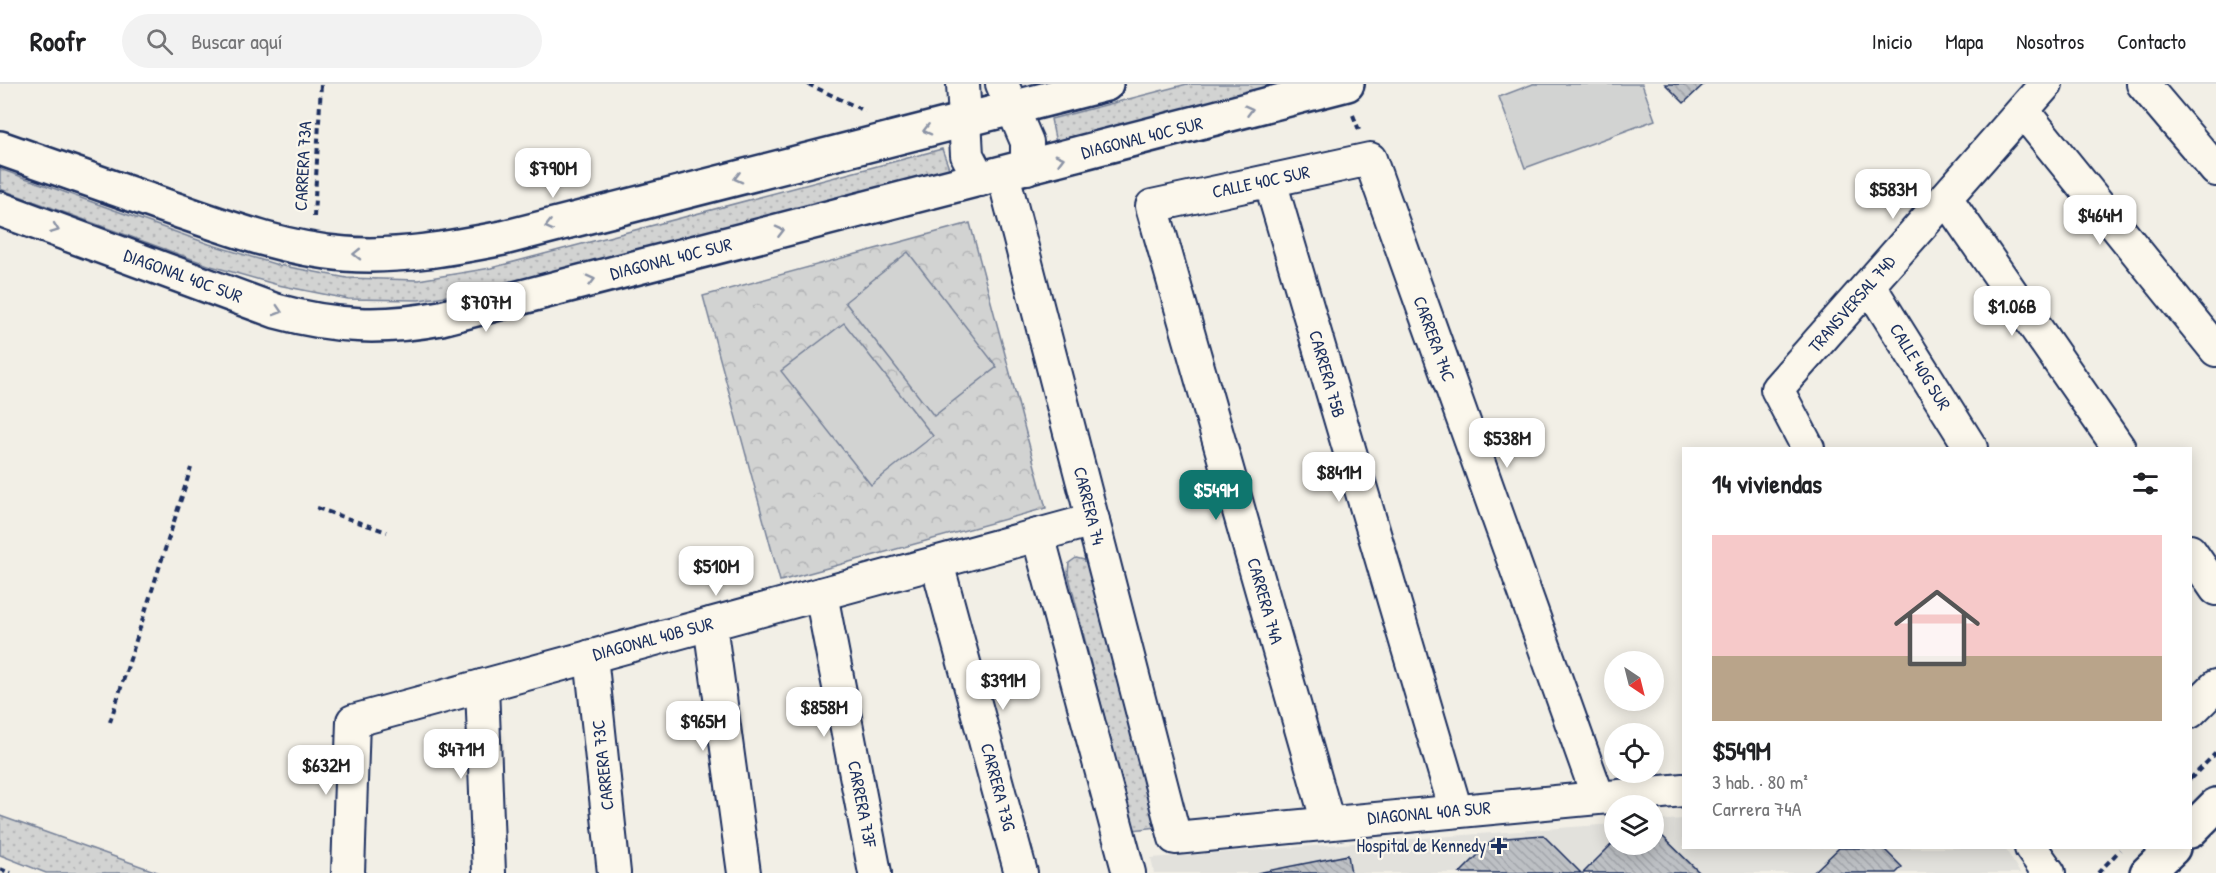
<!DOCTYPE html>
<html lang="es">
<head>
<meta charset="utf-8">
<style>
	body { margin:0; font-family:"Patrick Hand",sans-serif; background:#f2f2f2; color:#202124; height:100vh; display:flex; flex-direction:column; font-size:22px; white-space:nowrap }
	* { box-sizing:border-box; margin:0 }
	p { font-size:20px; color:#757577 }
	.icon { flex:none; width:33px; height:33px; fill:none; stroke:currentColor; stroke-width:2; stroke-linecap:round; stroke-linejoin:round }
	.map { position:relative; flex:1; overflow:hidden }
	.panel { position:absolute; left:1682px; top:363px; width:510px; height:402px; display:flex; flex-direction:column; background:#fff; border-radius:0px; box-shadow:0 3px 15px #0003 }
	.panel>* { flex:none }
	.needle { width:39px; rotate:145deg }
	.buttons { position:absolute; left:1604px; top:567px; display:grid; gap:12px }
	.buttons a { display:grid; place-items:center; width:60px; height:60px; border-radius:50%; background:#fff; box-shadow:0 3px 15px #0003; font-size:30px }
	.price { position:absolute; translate:-50% -51px; padding:0 14px; border-radius:12px; background:#fff; color:#222; font-size:20px; line-height:39px; filter:drop-shadow(0 2px 3px #0008) }
	.price::after { content:''; position:absolute; left:50%; top:36px; width:18px; height:14px; margin-left:-9px; background:inherit; clip-path:polygon(0 0,100% 0,50% 100%) }
	.price.current { background:#0f766e; color:#fff }
	ul { padding:0; list-style:none }
	li { display:grid; align-content:center; gap:12px; height:318px; padding:0 30px }
	li+li { border-top:2px solid #e0e0e0 }
	li span { display:grid; place-items:center; height:186px; border-radius:0px; color:#555 }
	li>.icon { margin-inline-start:auto }
	span .icon { width:108px; height:108px; fill:#fffc; stroke-width:1 }
	li b { font-size:26px }
	h2 { display:flex; justify-content:space-between; align-items:center; height:72px; padding:0 30px; font-size:26px }
	header { display:flex; align-items:center; gap:36px; box-sizing:border-box; height:84px; padding:0 30px; background:#fff; border-bottom:2px solid #e0e0e0 }
	header strong { font-size:28px }
	nav { display:flex; gap:33px; margin-inline-start:auto; font-size:21px }
	.search { width:420px; height:54px; background:#f2f2f2; display:flex; align-items:center; gap:15px; box-sizing:border-box; padding:0 21px; border-radius:33px; color:#757577; font-size:22px }
	.map>svg:first-child { display:block }
	.built { fill:#e2e1dc }
	.grass { fill:url(#grass-dots); stroke:#768198; stroke-width:1.5 }
	.park { fill:url(#park-crowns); stroke:#768198; stroke-width:1.5 }
	.garden { fill:#d2d3d2; stroke:#768198; stroke-width:1.5 }
	.building { fill:url(#building-back-hatch); stroke:#1b2f5e; stroke-width:1.5 }
	.lines { fill:none; stroke-linecap:round; stroke-linejoin:round }
	.street-casing { stroke:#1b2f5e; stroke-width:36 }
	.secondary-casing { stroke:#1b2f5e; stroke-width:38 }
	.primary-casing { stroke:#1b2f5e; stroke-width:38 }
	.path { stroke:#1b2f5e; stroke-width:4; stroke-dasharray:6 4.5; stroke-linecap:butt }
	.street { stroke:#fbf7ec; stroke-width:32 }
	.secondary { stroke:#fbf7ec; stroke-width:33 }
	.primary { stroke:#fbf7ec; stroke-width:33 }
	.oneway { stroke:#8b93a5 }
	.poi-dot { fill:#1b2f5e; stroke:#fbf7ec; stroke-width:2 }
	.labels { text-anchor:middle; stroke-width:4.5; stroke-linejoin:round; paint-order:stroke }
	.street-label { font-size:18px; fill:#1b2f5e; stroke:#fbf7ec }
	.poi-label { font-size:18px; fill:#1b2f5e; stroke:#fbf7ec; text-anchor:end }
</style>
</head>
<body>
<header>
<strong>Roofr</strong>
<div class="search"><svg class="icon" aria-label="search" viewBox="0 0 24 24"><circle cx="10" cy="10" r="6"/><path d="M15 15l6 6"/></svg>Buscar aquí</div>
<nav><a>Inicio</a><a>Mapa</a><a>Nosotros</a><a>Contacto</a></nav>
</header>
<div class="map">
<svg width="2216" height="789" viewBox="0 0 2216 789">
	<defs>
		<pattern id="grass-dots" width="8" height="8" patternUnits="userSpaceOnUse" patternTransform="scale(1.5)"><rect width="8" height="8" fill="#d2d3d2"/><path d="M2 2h.1M6 6h.1" fill="none" stroke="#b4b5b7" stroke-width="1.8" stroke-linecap="round"/></pattern>
		<pattern id="park-crowns" width="20" height="18" patternUnits="userSpaceOnUse" patternTransform="scale(1.5)"><rect width="20" height="18" fill="#d2d3d2"/><path d="M2 6a3 3 0 1 1 6 0M12 15a3 3 0 1 1 6 0" fill="none" stroke="#b4b5b7"/></pattern>
		<pattern id="building-back-hatch" width="6" height="6" patternUnits="userSpaceOnUse" patternTransform="scale(1.5)"><rect width="6" height="6" fill="#bdc0c4"/><path d="M-1 5l2 2M0 0l6 6M5-1l2 2" fill="none" stroke="#a2a5ab"/></pattern>
	</defs>
	<rect width="100%" height="100%" fill="#f2efe6"/>
	<filter id="ink" filterUnits="userSpaceOnUse"><feTurbulence type="fractalNoise" baseFrequency=".0167" numOctaves="2"/><feDisplacementMap in="SourceGraphic" scale="12" xChannelSelector="R" yChannelSelector="G"/><feConvolveMatrix kernelMatrix="1 2 1 2 8 2 1 2 1" color-interpolation-filters="sRGB"/></filter>
	<g filter="url(#ink)">
		<path class="built" d="M 1683,735 L 1683,764 L 2005,764 L 2020,789 L 1154,789 L 1151,774 L 1614,740 L 1614,760 L 1653,760 L 1653,737 Z"/>
		<g class="grass">
			<path d="M 1187,0 L 1280,0 L 1056,59 L 1051,35 Z"/>
			<path d="M 942,65 L 950,87 L 494,205 L 419,216 L 348,215 L 278,201 L 211,182 L 0,105 L 0,85 L 209,160 L 278,181 L 347,194 L 418,196 L 491,184 Z"/>
			<path d="M 1076,474 L 1084,476 L 1089,482 L 1157,743 L 1133,746 L 1068,489 L 1069,479 Z"/>
			<path d="M 0,732 L 160,789 L 46,789 L 0,771 Z"/>
		</g>
		<path class="park" d="M 970,139 L 1046,424 L 780,497 L 703,212 Z"/>
		<g class="garden">
			<path d="M 1533,0 L 1642,0 L 1655,36 L 1525,84 L 1499,13 Z"/>
			<path d="M 908,168 L 997,283 L 934,332 L 845,218 Z"/>
			<path d="M 844,239 L 933,352 L 871,401 L 781,287 Z"/>
		</g>
		<g class="building">
			<path d="M 1665,0 L 1704,0 L 1684,19 Z"/>
			<path d="M 1653,743 L 1700,789 L 1583,789 L 1614,758 L 1614,760 L 1653,760 Z"/>
			<path d="M 1543,751 L 1581,789 L 1460,789 L 1494,755 Z"/>
			<path d="M 1839,764 L 1883,764 L 1902,783 L 1896,789 L 1813,789 Z"/>
			<path d="M 1348,771 L 1351,789 L 1257,789 Z"/>
		</g>
		<g class="lines">
			<defs>
				<g id="street">
					<path d="M 963,0 L 967,71 L 980,96"/>
					<path d="M 1002,0 L 1027,58 L 1027,84"/>
					<path d="M 2143,0 L 2216,86"/>
					<path d="M 2023,27 L 2216,266"/>
					<path d="M 1003,90 L 1175,754 L 1683,706"/>
					<path d="M 1270,97 L 1456,727"/>
					<path d="M 1946,114 L 2119,364"/>
					<path d="M 1869,201 L 1971,364"/>
					<path d="M 1808,364 L 1777,305 L 2046,0"/>
					<path d="M 1038,451 L 1129,789"/>
					<path d="M 2190,467 L 2216,505"/>
					<path d="M 937,479 L 1021,789"/>
					<path d="M 821,510 L 875,789"/>
					<path d="M 710,540 L 744,789"/>
					<path d="M 591,572 L 614,789"/>
					<path d="M 482,602 L 489,789"/>
					<path d="M 2190,628 L 2216,602"/>
					<path d="M 1328,739 L 1152,122 L 1370,75 L 1598,713"/>
					<path d="M 2031,764 L 2049,789"/>
					<path d="M 348,789 L 353,637 L 1093,436"/>
				</g>
				<g id="secondary">
					<path d="M 0,64 C 56,84 112,103 168,123 C 226,143 283,165 345,170 C 398,174 452,164 503,154 L 1106,0"/>
					<path d="M 0,125 L 276,227 C 334,243 383,245 441,234 L 1347,0"/>
				</g>
				<g id="primary">
					<path d="M 2190,747 L 2216,721"/>
					<path d="M 2147,789 L 2173,764"/>
				</g>
			</defs>
			<use href="#street" class="street-casing"/>
			<use href="#secondary" class="secondary-casing"/>
			<use href="#primary" class="primary-casing"/>
			<g class="path">
				<path d="M 808,0 L 865,27"/>
				<path d="M 1353,31 L 1359,46"/>
				<path d="M 314,133 L 321,0"/>
				<path d="M 317,424 L 387,448"/>
				<path d="M 110,638 L 191,384"/>
				<path d="M 2190,695 L 2216,669"/>
				<path d="M 0,785 L 11,789"/>
				<path d="M 2098,789 L 2120,766"/>
			</g>
			<use href="#street" class="street"/>
			<use href="#secondary" class="secondary"/>
			<use href="#primary" class="primary"/>
		</g>
		<defs><path id="oneway-chevron" d="M-2-3.5L2.5 0L-2 3.5" fill="none" stroke-width="1.6" stroke-linecap="round" stroke-linejoin="round" transform="scale(1.5)"/></defs>
		<g class="oneway">
			<use href="#oneway-chevron" transform="translate(1249 26) rotate(-15)"/>
			<use href="#oneway-chevron" transform="translate(927 46) rotate(166)"/>
			<use href="#oneway-chevron" transform="translate(1060 75) rotate(-15)"/>
			<use href="#oneway-chevron" transform="translate(738 94) rotate(166)"/>
			<use href="#oneway-chevron" transform="translate(549 142) rotate(166)"/>
			<use href="#oneway-chevron" transform="translate(55 145) rotate(20)"/>
			<use href="#oneway-chevron" transform="translate(780 147) rotate(-14)"/>
			<use href="#oneway-chevron" transform="translate(357 170) rotate(179)"/>
			<use href="#oneway-chevron" transform="translate(591 196) rotate(-14)"/>
			<use href="#oneway-chevron" transform="translate(278 227) rotate(18)"/>
		</g>
	</g>
	<path class="poi-dot" d="M1496 753h6v6h6v6h-6v6h-6v-6h-6v-6h6z"/>
	<g class="labels">
		<g class="street-label">
			<text transform="translate(1142 54) rotate(-14)" y="6">DIAGONAL 40C SUR</text>
			<text transform="translate(303 82) rotate(-87)" y="6">CARRERA 73A</text>
			<text transform="translate(1261 98) rotate(-12)" y="6">CALLE 40C SUR</text>
			<text transform="translate(671 175) rotate(-14)" y="6">DIAGONAL 40C SUR</text>
			<text transform="translate(183 192) rotate(20)" y="6">DIAGONAL 40C SUR</text>
			<text transform="translate(1852 220) rotate(-49)" y="6">TRANSVERSAL 74D</text>
			<text transform="translate(1434 255) rotate(70)" y="6">CARRERA 74C</text>
			<text transform="translate(1920 283) rotate(58)" y="6">CALLE 40G SUR</text>
			<text transform="translate(1327 290) rotate(74)" y="6">CARRERA 75B</text>
			<text transform="translate(1089 422) rotate(76)" y="6">CARRERA 74</text>
			<text transform="translate(1265 517) rotate(74)" y="6">CARRERA 74A</text>
			<text transform="translate(653 555) rotate(-15)" y="6">DIAGONAL 40B SUR</text>
			<text transform="translate(603 681) rotate(-96)" y="6">CARRERA 73C</text>
			<text transform="translate(998 703) rotate(75)" y="6">CARRERA 73G</text>
			<text transform="translate(862 720) rotate(79)" y="6">CARRERA 73F</text>
			<text transform="translate(1429 729) rotate(-5)" y="6">DIAGONAL 40A SUR</text>
		</g>
		<g class="poi-label">
			<text x="1486" y="768">Hospital de Kennedy</text>
		</g>
	</g>
</svg>
<div class="buttons">
<a><svg class="needle" viewBox="-14 -14 28 28"><path d="M0-13l5 13h-10z" fill="#e53935"/><path d="M0 13l5-13h-10z" fill="#757577"/></svg></a>
<a><svg class="icon" aria-label="locate" viewBox="0 0 24 24"><circle cx="12" cy="12" r="6"/><path d="M12 2v4M12 18v4M2 12h4M18 12h4"/></svg></a>
<a><svg class="icon" aria-label="layers" viewBox="0 0 24 24"><path d="M12 4l9 5-9 5-9-5zM3 14l9 5 9-5"/></svg></a>
</div>
<b class="price" style="left:553px;top:115px">$790M</b>
<b class="price" style="left:1893px;top:136px">$583M</b>
<b class="price" style="left:2100px;top:162px">$464M</b>
<b class="price" style="left:486px;top:249px">$707M</b>
<b class="price" style="left:2012px;top:253px">$1.06B</b>
<b class="price" style="left:1507px;top:385px">$538M</b>
<b class="price" style="left:1339px;top:419px">$841M</b>
<b class="price current" style="left:1216px;top:437px">$549M</b>
<b class="price" style="left:716px;top:513px">$510M</b>
<b class="price" style="left:1003px;top:627px">$391M</b>
<b class="price" style="left:824px;top:654px">$858M</b>
<b class="price" style="left:703px;top:668px">$965M</b>
<b class="price" style="left:461px;top:696px">$471M</b>
<b class="price" style="left:326px;top:712px">$632M</b>
<section class="panel">
<h2>14 viviendas<svg class="icon" aria-label="filters" viewBox="0 0 24 24"><path d="M4 7h16M4 17h16"/><circle cx="9" cy="7" r="2"/><circle cx="15" cy="17" r="2"/></svg></h2>
<ul>
<li><span style="background:linear-gradient(#f6c9c9 65%,#b9a48a 0)"><svg class="icon" aria-label="home" viewBox="0 0 24 24"><path d="M3 11l9-7 9 7M6 9v11h12V9"/></svg></span><div><b>$549M</b><p>3 hab. · 80 m²</p><p>Carrera 74A</p></div></li>
</ul>
</section>
</div>
</body>
</html>
